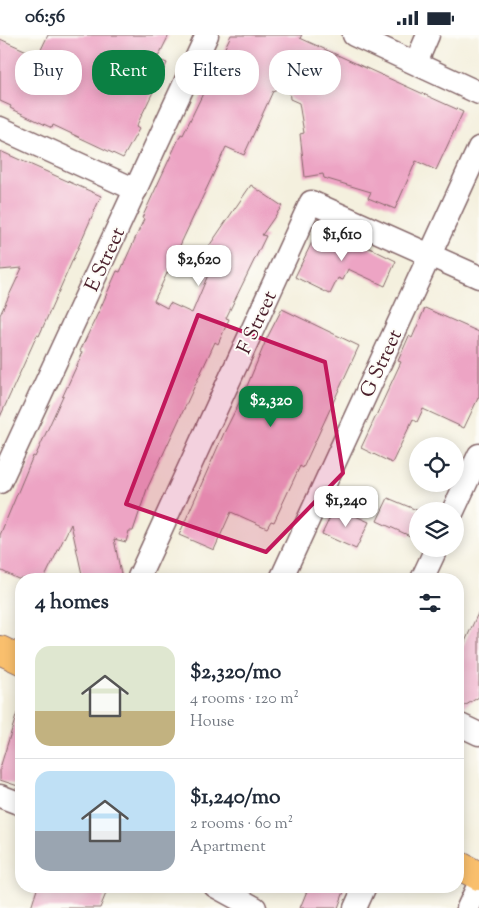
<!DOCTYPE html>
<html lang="en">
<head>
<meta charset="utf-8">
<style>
	body { margin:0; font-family:"Sorts Mill Goudy",serif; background:#f2f2f3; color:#1f2937; height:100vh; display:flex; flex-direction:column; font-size:19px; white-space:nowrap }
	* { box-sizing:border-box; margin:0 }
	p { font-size:16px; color:#747a83 }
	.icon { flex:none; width:28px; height:28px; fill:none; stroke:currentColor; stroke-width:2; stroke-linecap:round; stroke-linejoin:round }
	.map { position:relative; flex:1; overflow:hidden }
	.panel { position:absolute; left:15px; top:538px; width:449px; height:320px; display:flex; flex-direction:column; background:#fff; border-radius:20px; box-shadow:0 2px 12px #0003 }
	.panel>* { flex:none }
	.top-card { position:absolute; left:15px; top:15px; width:450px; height:45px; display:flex; gap:10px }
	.controls { position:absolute; left:409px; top:402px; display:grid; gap:10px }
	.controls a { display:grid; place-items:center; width:55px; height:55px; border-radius:50%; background:#fff; box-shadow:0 2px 12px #0003; font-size:25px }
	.price { position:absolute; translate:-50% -42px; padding:0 11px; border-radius:10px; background:#fff; color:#222; font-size:16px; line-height:32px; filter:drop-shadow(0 1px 2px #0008) }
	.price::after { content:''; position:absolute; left:50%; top:30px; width:15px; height:11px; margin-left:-8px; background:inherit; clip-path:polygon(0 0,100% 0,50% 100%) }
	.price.selected { background:#0b8043; color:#fff }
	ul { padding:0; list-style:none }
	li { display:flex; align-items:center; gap:15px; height:125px; padding:0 20px }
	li+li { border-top:1px solid #e0e1e3 }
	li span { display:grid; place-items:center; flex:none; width:140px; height:100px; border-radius:15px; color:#555 }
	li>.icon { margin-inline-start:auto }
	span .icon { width:60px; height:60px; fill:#fffc; stroke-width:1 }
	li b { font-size:21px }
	h2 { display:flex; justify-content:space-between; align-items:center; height:60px; padding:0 20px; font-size:21px }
	.tag { padding:0 18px; border-radius:20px; background:#fff; box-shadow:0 2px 12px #0003; font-size:18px; line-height:45px }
	.tag.selected { background:#0b8043; color:#fff }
	.status { display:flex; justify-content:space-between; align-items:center; height:35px; padding:0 25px; background:#fff; direction:ltr }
	.status svg { height:14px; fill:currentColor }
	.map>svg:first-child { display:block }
	.building { fill:#eda4c4 }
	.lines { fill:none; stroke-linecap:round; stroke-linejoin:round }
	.minor-casing { stroke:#86686a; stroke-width:25 }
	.major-casing { stroke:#86686a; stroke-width:30 }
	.minor { stroke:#fff; stroke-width:22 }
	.major { stroke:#f9bf6d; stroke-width:28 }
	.marked { fill:#c2185b; fill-opacity:0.2; stroke:#c2185b; stroke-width:4; stroke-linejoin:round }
	.labels { text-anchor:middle; stroke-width:4; stroke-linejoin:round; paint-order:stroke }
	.street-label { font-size:20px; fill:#4a1f2b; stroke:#fdfcf7 }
</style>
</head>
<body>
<div class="status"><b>06:56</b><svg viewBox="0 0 49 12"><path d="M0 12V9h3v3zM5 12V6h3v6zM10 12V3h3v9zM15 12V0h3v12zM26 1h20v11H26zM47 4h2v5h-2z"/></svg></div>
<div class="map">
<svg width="479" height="873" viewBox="0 0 479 873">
	<rect width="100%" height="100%" fill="#fdfcf7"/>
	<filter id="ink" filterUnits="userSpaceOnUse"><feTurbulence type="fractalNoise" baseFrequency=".02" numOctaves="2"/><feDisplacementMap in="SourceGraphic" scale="10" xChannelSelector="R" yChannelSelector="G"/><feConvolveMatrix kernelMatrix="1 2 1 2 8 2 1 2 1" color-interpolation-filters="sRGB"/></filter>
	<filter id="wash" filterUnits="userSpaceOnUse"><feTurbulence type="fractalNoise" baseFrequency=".0096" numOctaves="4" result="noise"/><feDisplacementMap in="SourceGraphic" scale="20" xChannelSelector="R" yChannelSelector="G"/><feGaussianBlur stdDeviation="1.12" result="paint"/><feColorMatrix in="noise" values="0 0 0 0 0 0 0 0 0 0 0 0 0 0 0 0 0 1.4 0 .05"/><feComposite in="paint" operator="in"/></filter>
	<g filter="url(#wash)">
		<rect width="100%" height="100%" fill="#f4f0de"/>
		<g id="blocks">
			<g class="building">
				<path d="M 48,0 L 169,0 L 157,24 L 167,28 L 136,92 L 139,94 L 123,123 L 53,90 L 52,93 L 10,73 L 11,71 L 0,66 L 0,4 L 38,21 Z"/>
				<path d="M 231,0 L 302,0 L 300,3 L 463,77 L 436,135 L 416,126 L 395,174 L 368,163 L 371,157 L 324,143 L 323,139 L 305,142 L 300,99 L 304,98 L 299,68 L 290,64 L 287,32 L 274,57 L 273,56 L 244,120 L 226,112 L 154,266 L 167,273 L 170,268 L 192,278 L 208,240 L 194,233 L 251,150 L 282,171 L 262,200 L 266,201 L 226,283 L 229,284 L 218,309 L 215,307 L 147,454 L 133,496 L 129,496 L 126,507 L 114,504 L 122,544 L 83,544 L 71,489 L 44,544 L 18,544 L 0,535 L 0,500 L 33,421 L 35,422 L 83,317 L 80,316 L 100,274 L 117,236 L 120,237 L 144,184 L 142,183 L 181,99 L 183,100 Z"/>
				<path d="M 0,116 L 101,161 L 39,301 L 37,300 L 0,382 L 0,280 L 22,233 L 0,235 Z"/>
				<path d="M 329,193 L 396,226 L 385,251 L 348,234 L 343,245 L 338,243 L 330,259 L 295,242 L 314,203 L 316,204 L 320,197 L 326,200 Z"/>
				<path d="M 425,273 L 479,297 L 479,361 L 464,393 L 423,374 L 417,387 L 413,384 L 392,428 L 361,413 L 401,327 L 398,326 L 409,301 L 412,303 Z"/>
				<path d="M 282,274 L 359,311 L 303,433 L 300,431 L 274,487 L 271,486 L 267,493 L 231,477 L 214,515 L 179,500 L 224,398 L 245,356 L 267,303 Z"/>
				<path d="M 388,463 L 419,476 L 418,485 L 410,501 L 377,486 Z"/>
				<path d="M 335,472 L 369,487 L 356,514 L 322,499 Z"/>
				<path d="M 479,576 L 479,662 L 458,675 L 458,622 Z"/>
				<path d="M 17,678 L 21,679 L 21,752 L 0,745 L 0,733 Z"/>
				<path d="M 38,851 L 109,851 L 100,873 L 31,873 Z"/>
				<path d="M 309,851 L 346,851 L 338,873 L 300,873 Z"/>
			</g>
		</g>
	</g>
	<g filter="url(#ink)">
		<use href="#blocks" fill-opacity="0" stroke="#86686a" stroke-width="1"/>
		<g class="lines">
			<defs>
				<g id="minor">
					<path d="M 354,0 L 479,58"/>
					<path d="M 416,28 L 428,0"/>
					<path d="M 0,93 L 136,155"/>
					<path d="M 0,447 L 207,0"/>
					<path d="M 453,476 L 479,420"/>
					<path d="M 142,544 L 139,542 L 311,167 L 479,242"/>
					<path d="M 281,544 L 479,113"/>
					<path d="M 422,544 L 436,514"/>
					<path d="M 458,689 L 479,699"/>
					<path d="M 0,761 L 21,769"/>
					<path d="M 215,851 L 255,873"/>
					<path d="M 355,873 L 365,851"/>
					<path d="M 468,873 L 479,849"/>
				</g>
				<g id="major">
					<path d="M 0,615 L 21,625"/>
					<path d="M 458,830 L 479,841"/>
				</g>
			</defs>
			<use href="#minor" class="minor-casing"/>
			<use href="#major" class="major-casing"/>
			<use href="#minor" class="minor"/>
			<use href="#major" class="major"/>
		</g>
	</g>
	<path class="marked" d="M 198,280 L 325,327 L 343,438 L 266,517 L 126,469 Z"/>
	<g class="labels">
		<g class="street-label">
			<text transform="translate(104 224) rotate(-65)" y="7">E Street</text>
			<text transform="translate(256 287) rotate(-65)" y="7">F Street</text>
			<text transform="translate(380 328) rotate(-65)" y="7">G Street</text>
		</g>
	</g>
</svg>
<div class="controls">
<a><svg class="icon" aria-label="locate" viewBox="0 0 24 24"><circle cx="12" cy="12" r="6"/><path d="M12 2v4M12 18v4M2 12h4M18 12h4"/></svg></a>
<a><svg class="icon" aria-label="layers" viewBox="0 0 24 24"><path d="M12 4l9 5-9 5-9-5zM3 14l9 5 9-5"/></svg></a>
</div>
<b class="price" style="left:342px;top:227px">$1,610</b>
<b class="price" style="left:199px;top:252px">$2,620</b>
<b class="price selected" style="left:271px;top:393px">$2,320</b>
<b class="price" style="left:346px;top:493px">$1,240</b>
<div class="top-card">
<a class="tag">Buy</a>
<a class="tag selected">Rent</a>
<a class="tag">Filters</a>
<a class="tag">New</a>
</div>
<section class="panel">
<h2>4 homes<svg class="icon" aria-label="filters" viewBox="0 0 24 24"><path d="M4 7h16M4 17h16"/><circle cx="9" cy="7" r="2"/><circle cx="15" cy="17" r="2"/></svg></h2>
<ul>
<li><span style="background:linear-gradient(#dfe7d0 65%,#c2b280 0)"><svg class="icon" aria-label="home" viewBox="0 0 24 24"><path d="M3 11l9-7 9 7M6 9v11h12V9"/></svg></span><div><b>$2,320/mo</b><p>4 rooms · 120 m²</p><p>House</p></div></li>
<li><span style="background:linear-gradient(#bfe0f5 60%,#9aa5b1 0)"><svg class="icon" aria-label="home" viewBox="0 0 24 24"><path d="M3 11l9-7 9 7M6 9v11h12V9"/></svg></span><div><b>$1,240/mo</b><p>2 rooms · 60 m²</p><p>Apartment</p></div></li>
</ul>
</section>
</div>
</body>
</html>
